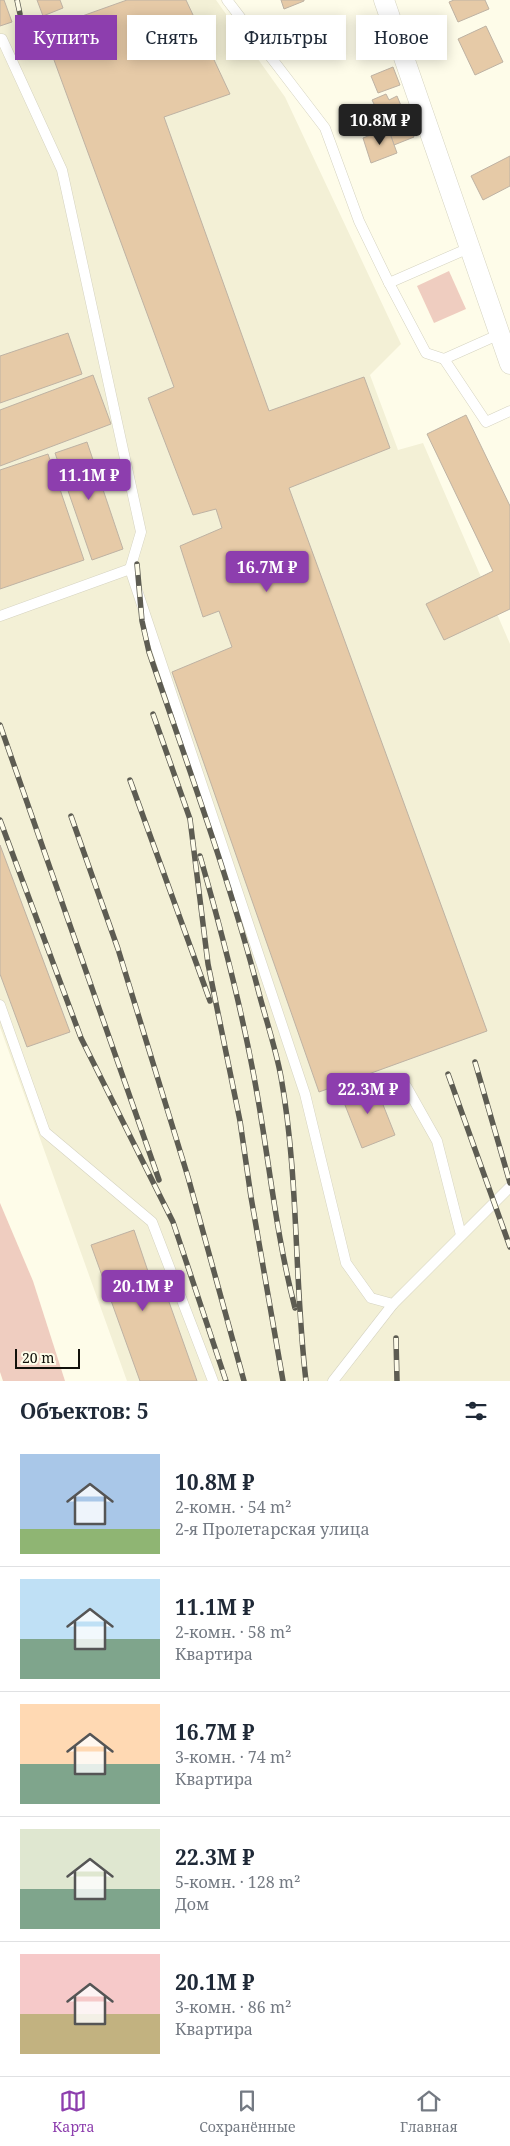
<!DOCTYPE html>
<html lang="ru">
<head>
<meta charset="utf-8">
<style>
	body { margin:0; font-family:"Noto Serif",serif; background:#f2f2f3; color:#1f2937; height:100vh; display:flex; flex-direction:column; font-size:19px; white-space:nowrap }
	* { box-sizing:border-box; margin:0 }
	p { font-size:16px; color:#747a83 }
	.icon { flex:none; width:28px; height:28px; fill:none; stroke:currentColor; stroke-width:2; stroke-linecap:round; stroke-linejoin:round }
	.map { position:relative; height:1381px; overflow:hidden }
	.sheet { display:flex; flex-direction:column; background:#fff; flex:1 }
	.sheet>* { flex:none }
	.top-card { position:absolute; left:15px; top:15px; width:480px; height:45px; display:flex; gap:10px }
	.scale { position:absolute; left:15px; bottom:12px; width:65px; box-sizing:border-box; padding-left:5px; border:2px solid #12110b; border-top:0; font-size:14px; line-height:18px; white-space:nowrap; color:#12110b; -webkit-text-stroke:4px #fefce9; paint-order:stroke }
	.price { position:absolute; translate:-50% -42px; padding:0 11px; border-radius:5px; background:#8d3eae; color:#fff; font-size:16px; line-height:32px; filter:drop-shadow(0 1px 2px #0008) }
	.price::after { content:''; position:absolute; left:50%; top:30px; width:15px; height:11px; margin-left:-8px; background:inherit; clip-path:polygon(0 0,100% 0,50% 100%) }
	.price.selected { background:#222; color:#fff }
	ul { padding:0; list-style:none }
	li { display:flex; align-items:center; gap:15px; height:125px; padding:0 20px }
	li+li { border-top:1px solid #e0e1e3 }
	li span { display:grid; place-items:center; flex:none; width:140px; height:100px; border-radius:0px; color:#555 }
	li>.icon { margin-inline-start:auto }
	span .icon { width:60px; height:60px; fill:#fffc; stroke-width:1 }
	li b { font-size:21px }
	h2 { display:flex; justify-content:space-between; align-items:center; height:60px; padding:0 20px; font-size:21px }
	.tag { padding:0 18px; border-radius:0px; background:#fff; box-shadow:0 2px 12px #0003; font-size:18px; line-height:45px }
	.tag.selected { background:#8d3eae; color:#fff }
	.dock { display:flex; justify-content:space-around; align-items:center; height:70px; border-top:1px solid #e0e1e3; background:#fff; font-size:14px; color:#747a83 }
	.dock a { display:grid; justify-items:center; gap:2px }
	.dock .selected { color:#8d3eae }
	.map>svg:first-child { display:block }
	.built { fill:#f3f0d6 }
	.green { fill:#efcdc0 }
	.building { fill:#e6caa7; stroke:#beb2a3 }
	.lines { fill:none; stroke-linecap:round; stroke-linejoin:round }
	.lane-casing { stroke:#d5d3c0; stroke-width:11 }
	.street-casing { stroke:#d5d3c0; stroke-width:21 }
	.lane { stroke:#fff; stroke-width:10 }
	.street { stroke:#fff; stroke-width:20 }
	.rail-casing { stroke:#5d5c52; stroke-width:5.5 }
	.rail { stroke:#fefce9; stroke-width:4; stroke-dasharray:11; stroke-linecap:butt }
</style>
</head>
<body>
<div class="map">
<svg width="510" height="1381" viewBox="0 0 510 1381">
	<rect width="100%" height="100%" fill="#fefce9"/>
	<path class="built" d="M 0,0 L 216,0 L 285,97 L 401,344 L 370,375 L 398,450 L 423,443 L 510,644 L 510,1381 L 127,1381 L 0,1027 Z"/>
	<g class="green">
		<path d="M 449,271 L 466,309 L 434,323 L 417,286 Z"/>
		<path d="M 0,1203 L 33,1281 L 65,1381 L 3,1381 L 0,1372 Z"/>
	</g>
	<g class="building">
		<path d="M 0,0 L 4,0 L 12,22 L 0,26 Z"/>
		<path d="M 37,0 L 60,0 L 63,8 L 43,16 Z"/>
		<path d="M 127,0 L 186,0 L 230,94 L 164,117 L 269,411 L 364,377 L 390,448 L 289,488 L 487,1031 L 319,1092 L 172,672 L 232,647 L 219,611 L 203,617 L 180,546 L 222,528 L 216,509 L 193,515 L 148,398 L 174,387 L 43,30 Z"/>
		<path d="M 281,0 L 304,0 L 304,1 L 284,9 Z"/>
		<path d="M 454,0 L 485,0 L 489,9 L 458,22 L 449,2 Z"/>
		<path d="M 486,26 L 503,62 L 475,75 L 458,39 Z"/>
		<path d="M 393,67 L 400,85 L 378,93 L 371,76 Z"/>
		<path d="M 386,94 L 389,100 L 397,96 L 414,137 L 394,145 L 388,128 L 375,133 L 365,110 L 375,106 L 372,100 Z"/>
		<path d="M 388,128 L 397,153 L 371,163 L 363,138 Z"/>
		<path d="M 510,156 L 510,186 L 483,200 L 471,176 Z"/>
		<path d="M 68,333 L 82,374 L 0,403 L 0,356 Z"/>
		<path d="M 93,375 L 111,424 L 0,466 L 0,410 Z"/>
		<path d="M 466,415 L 510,506 L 510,609 L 444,640 L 426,604 L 493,571 L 427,434 Z"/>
		<path d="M 87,442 L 123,549 L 92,560 L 55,453 Z"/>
		<path d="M 48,454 L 84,560 L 0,589 L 0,470 Z"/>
		<path d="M 0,845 L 70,1032 L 27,1047 L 0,974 Z"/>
		<path d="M 374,1082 L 395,1135 L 362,1148 L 341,1095 Z"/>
		<path d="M 134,1230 L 154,1289 L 163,1285 L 197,1381 L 140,1381 L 91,1245 Z"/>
	</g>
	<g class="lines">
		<defs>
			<g id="lane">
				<path d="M 227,0 L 325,128 L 359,221 L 389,283 L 469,248"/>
				<path d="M 0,39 L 2,39 L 62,170 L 141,532 L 130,569 L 305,1094 L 346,1263 L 371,1298 L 393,1304 L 510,1187"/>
				<path d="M 389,283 L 426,353 L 444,359 L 486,422 L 510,411"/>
				<path d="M 444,359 L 500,334"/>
				<path d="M 0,616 L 130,569"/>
				<path d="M 0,1005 L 45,1132 L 152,1222 L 213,1381"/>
				<path d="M 406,1086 L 437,1141 L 461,1235"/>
				<path d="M 333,1381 L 393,1304"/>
			</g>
			<path id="street" d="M 384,0 L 510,364"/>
		</defs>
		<use href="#lane" class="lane-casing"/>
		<use href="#street" class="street-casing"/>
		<use href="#lane" class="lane"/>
		<use href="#street" class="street"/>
		<defs>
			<g id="rail">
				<path d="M 17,0 L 20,14"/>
				<path d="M 137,564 L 142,621 L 149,652 C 188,767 230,880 260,997 C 267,1023 276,1050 281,1077 C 299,1178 294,1280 306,1381"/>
				<path d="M 153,714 L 190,819 L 208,964 L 240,1121 L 251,1197 L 283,1381"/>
				<path d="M 0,725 L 159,1180"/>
				<path d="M 130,780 L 210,1001"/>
				<path d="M 71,816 L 118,949 L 188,1177 L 244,1381"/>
				<path d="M 0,820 L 81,1038 L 173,1222 L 226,1381"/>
				<path d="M 200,856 C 223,936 244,1017 258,1099 C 270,1169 277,1239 295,1308"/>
				<path d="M 475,1062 L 510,1183"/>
				<path d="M 448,1074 L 510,1247"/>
				<path d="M 396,1338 L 397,1381"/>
			</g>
		</defs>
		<use href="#rail" class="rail-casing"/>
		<use href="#rail" class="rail"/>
	</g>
</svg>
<div class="scale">20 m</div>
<b class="price selected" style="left:380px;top:146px">10.8M ₽</b>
<b class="price" style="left:89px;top:501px">11.1M ₽</b>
<b class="price" style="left:267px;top:593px">16.7M ₽</b>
<b class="price" style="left:368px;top:1115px">22.3M ₽</b>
<b class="price" style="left:143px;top:1312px">20.1M ₽</b>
<div class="top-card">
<a class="tag selected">Купить</a>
<a class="tag">Снять</a>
<a class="tag">Фильтры</a>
<a class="tag">Новое</a>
</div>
</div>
<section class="sheet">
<h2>Объектов: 5<svg class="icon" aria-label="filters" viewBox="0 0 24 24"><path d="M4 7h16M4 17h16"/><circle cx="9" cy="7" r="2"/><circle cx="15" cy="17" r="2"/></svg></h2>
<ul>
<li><span style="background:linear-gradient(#a9c7e8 75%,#8fb573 0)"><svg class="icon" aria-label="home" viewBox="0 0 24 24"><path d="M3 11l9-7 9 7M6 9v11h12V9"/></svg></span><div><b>10.8M ₽</b><p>2-комн. · 54 m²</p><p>2-я Пролетарская улица</p></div></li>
<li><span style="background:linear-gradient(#bfe0f5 60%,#7fa58c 0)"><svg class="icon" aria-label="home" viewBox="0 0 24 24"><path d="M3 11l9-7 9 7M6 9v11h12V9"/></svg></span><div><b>11.1M ₽</b><p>2-комн. · 58 m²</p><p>Квартира</p></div></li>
<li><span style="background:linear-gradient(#ffd9b3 60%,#7fa58c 0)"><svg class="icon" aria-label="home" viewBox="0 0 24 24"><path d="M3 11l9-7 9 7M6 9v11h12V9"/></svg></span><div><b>16.7M ₽</b><p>3-комн. · 74 m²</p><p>Квартира</p></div></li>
<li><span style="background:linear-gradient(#dfe7d0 60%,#7fa58c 0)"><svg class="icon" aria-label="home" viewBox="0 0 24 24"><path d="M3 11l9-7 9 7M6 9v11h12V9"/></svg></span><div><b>22.3M ₽</b><p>5-комн. · 128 m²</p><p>Дом</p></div></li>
<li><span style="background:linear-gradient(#f6c9c9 60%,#c2b280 0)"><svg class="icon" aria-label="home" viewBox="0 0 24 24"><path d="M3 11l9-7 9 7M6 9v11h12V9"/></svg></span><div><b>20.1M ₽</b><p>3-комн. · 86 m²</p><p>Квартира</p></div></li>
</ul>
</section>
<nav class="dock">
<a class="selected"><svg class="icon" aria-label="map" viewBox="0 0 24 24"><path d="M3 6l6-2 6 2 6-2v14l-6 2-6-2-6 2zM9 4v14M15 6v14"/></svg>Карта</a>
<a><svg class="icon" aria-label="saved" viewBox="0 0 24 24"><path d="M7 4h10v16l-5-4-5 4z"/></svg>Сохранённые</a>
<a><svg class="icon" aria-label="home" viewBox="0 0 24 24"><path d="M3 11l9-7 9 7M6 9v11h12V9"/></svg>Главная</a>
</nav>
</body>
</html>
